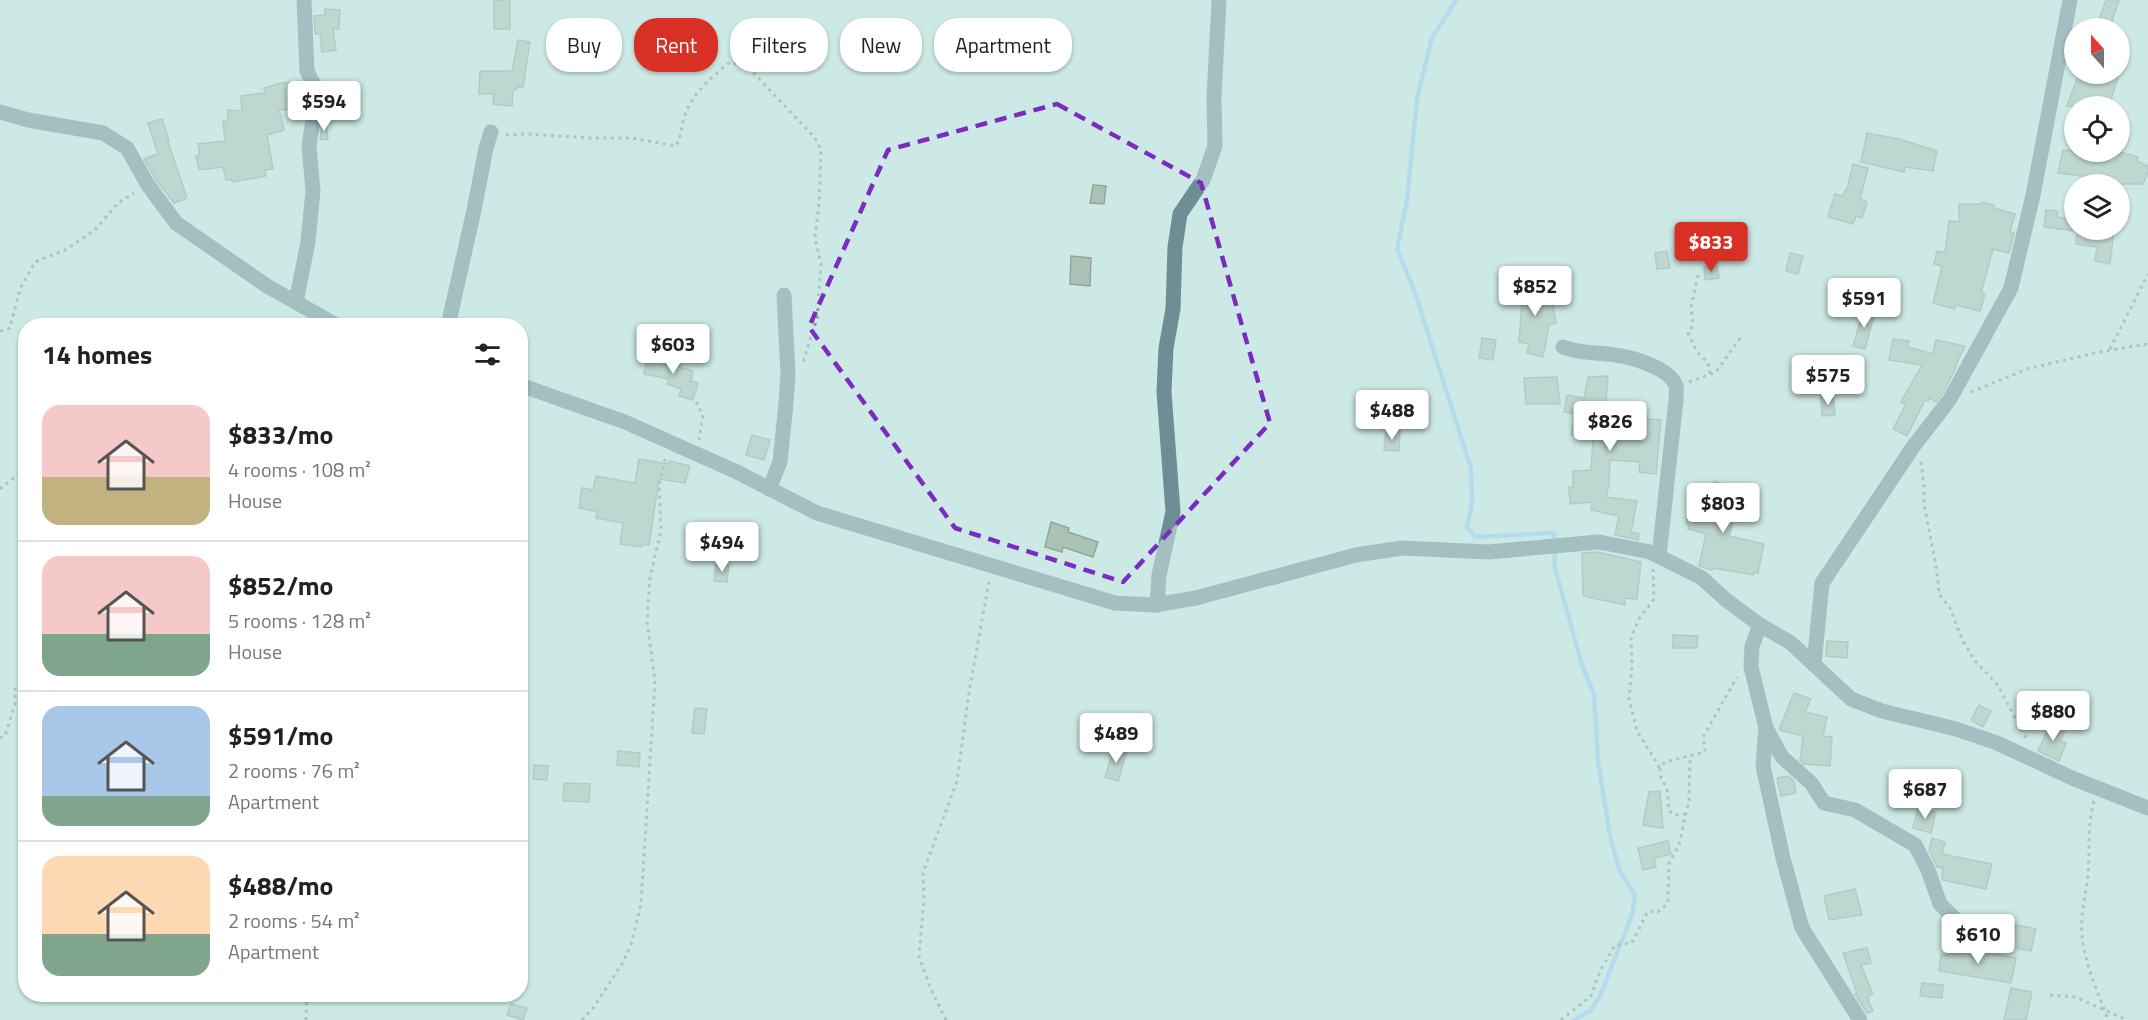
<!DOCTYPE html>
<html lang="en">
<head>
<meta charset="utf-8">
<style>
	body { margin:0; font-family:"Titillium Web",sans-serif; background:#f2f2f2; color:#222; height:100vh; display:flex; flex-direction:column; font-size:22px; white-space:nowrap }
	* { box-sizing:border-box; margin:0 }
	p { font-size:20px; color:#767676 }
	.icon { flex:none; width:33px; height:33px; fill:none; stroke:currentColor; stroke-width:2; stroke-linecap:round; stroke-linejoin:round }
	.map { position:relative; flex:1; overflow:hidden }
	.sheet { position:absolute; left:18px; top:318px; width:510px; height:684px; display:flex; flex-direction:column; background:#fff; border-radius:24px; box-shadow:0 2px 4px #0004 }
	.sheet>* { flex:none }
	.hud { position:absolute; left:546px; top:18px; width:570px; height:54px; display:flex; gap:12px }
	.needle { width:39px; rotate:339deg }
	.tools { position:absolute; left:2064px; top:18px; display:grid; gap:12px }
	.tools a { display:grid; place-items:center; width:66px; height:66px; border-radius:50%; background:#fff; box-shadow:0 2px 4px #0004; font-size:30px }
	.price { position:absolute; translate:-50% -51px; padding:0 14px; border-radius:6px; background:#fff; color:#222; font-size:20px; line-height:39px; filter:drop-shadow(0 2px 3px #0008) }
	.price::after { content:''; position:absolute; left:50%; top:36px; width:18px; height:14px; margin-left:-9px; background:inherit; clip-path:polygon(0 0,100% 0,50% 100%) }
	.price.active { background:#d93025; color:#fff }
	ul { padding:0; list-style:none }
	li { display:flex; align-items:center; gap:18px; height:150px; padding:0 24px }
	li+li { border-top:2px solid #e0e0e0 }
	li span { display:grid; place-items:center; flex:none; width:168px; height:120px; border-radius:18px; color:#555 }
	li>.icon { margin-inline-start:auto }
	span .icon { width:72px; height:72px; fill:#fffc; stroke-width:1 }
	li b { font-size:26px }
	h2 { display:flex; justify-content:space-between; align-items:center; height:72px; padding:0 24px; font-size:26px }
	.pill { padding:0 21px; border-radius:24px; background:#fff; box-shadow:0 2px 4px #0004; font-size:21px; line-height:54px }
	.pill.active { background:#d93025; color:#fff }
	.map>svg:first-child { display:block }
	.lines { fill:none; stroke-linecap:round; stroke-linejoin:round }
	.stream { stroke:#97cdf5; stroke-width:4.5 }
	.building { fill:#abc1b6; stroke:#92a79c; stroke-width:1.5 }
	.path { stroke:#869a98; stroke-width:3; stroke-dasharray:3 4.5; stroke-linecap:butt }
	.minor { stroke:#6f8d95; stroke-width:15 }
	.marked { fill:none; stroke:#7b2cbf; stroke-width:4.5; stroke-dasharray:12 8; stroke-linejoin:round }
</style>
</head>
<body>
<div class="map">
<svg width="2148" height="1020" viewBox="0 0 2148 1020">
	<rect width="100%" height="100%" fill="#cde9e6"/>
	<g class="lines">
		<path class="stream" d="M 1456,0 L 1432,38 L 1417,99 L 1407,200 L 1397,249 L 1414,290 L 1471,468 L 1472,503 L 1467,527 L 1475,537 L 1554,533 L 1555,569 L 1583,668 L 1594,694 L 1598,761 L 1610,836 L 1620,872 L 1635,895 L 1632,915 L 1600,996 L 1590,1011 L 1574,1020"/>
	</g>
	<g class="building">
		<rect x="494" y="0" width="16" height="29"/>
		<path d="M 2106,0 L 2119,0 L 2110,27 L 2098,23 Z"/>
		<path d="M 325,9 L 340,10 L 339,29 L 333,29 L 336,50 L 322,52 L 320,34 L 315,34 L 314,16 L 325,15 Z"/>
		<path d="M 518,40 L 530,42 L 523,88 L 517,87 L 516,90 L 513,90 L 512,106 L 493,104 L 494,94 L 479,94 L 480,71 L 512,71 Z"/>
		<path d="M 2079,74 L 2098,80 L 2103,74 L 2119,74 L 2109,106 L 2067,106 Z"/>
		<path d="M 294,82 L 297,109 L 279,110 L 284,130 L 267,135 L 273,169 L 265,170 L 266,176 L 232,182 L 231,179 L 226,180 L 223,167 L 199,170 L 196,156 L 200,155 L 198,144 L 225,141 L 223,121 L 227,121 L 228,110 L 242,111 L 241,96 L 265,93 L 264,88 L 281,83 Z"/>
		<path d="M 162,119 L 169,141 L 168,142 L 187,198 L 174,203 L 156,180 L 144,159 L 158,154 L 148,123 Z"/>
		<path d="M 326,123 L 328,139 L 320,140 L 322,124 Z"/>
		<path d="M 1867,133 L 1899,139 L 1937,151 L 1933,171 L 1905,167 L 1904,172 L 1861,162 Z"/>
		<path d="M 2063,150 L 2098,155 L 2099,152 L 2102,152 L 2120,156 L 2120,152 L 2138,157 L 2137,161 L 2148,166 L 2148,172 L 2143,184 L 2096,184 L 2097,178 L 2058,173 Z"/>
		<path d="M 1853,164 L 1868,168 L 1860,199 L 1867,202 L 1862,218 L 1856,216 L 1853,224 L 1828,217 L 1835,194 L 1843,196 L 1845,190 L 1847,190 Z"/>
		<path d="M 1093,185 L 1106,186 L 1104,204 L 1090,203 Z"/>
		<path d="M 1982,202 L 1994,205 L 1994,208 L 2015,214 L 2010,232 L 2014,233 L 2009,253 L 1993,249 L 1981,293 L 1985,294 L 1980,311 L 1956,305 L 1954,309 L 1933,303 L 1942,266 L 1934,264 L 1937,251 L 1945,252 L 1949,221 L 1959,222 L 1959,204 L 1982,204 Z"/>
		<path d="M 2046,210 L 2058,211 L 2057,217 L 2074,220 L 2074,230 L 2099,232 L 2099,230 L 2114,230 L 2110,264 L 2095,261 L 2097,247 L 2076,244 L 2077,231 L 2044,227 Z"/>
		<path d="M 1716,239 L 1720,260 L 1706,262 L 1703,241 Z"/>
		<path d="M 1667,251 L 1670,268 L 1657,269 L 1655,253 Z"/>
		<path d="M 1790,253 L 1803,256 L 1798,274 L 1786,271 Z"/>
		<path d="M 1071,256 L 1091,258 L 1090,286 L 1070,284 Z"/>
		<path d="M 1717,266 L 1719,278 L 1705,280 L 1704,267 Z"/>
		<path d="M 1518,284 L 1548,287 L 1549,307 L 1553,306 L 1556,323 L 1549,325 L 1543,357 L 1527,353 L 1529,344 L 1519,342 L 1522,301 L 1514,299 Z"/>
		<path d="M 1864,309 L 1875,312 L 1865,349 L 1853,346 Z"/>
		<path d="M 1482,338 L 1496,340 L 1493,360 L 1479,358 Z"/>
		<path d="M 1893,339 L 1909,341 L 1908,347 L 1933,354 L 1936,340 L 1965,346 L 1955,367 L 1956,368 L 1942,394 L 1936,402 L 1929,398 L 1928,401 L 1925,400 L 1907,436 L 1893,429 L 1906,404 L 1901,402 L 1922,365 L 1889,360 Z"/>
		<path d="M 648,356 L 680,363 L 679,367 L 693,371 L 691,381 L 698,383 L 693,400 L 679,396 L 681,389 L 667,384 L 669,379 L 644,374 Z"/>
		<path d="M 1608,376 L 1606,401 L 1601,413 L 1636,425 L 1636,418 L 1661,420 L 1656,474 L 1639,472 L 1640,462 L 1610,460 L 1609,484 L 1606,497 L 1637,501 L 1631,532 L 1639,534 L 1638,540 L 1615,535 L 1619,516 L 1591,510 L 1592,502 L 1570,504 L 1569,487 L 1573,487 L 1573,471 L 1591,470 L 1593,439 L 1571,435 L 1575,414 L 1564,412 L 1567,395 L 1584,398 L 1588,377 Z"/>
		<path d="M 1557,377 L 1560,404 L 1526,404 L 1524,378 Z"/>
		<path d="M 1833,396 L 1835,415 L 1822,416 L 1821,397 Z"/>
		<path d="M 1386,430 L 1400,431 L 1399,451 L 1384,450 Z"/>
		<path d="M 752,435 L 770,440 L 764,460 L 746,455 Z"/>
		<path d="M 639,459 L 668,464 L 669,461 L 690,466 L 685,483 L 659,479 L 649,545 L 642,544 L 642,547 L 620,544 L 623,523 L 596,518 L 597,512 L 579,508 L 582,488 L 593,490 L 596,476 L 635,483 Z"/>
		<path d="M 1714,481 L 1730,486 L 1727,494 L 1740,498 L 1729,536 L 1764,544 L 1758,573 L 1754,572 L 1753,575 L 1713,568 L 1712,570 L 1699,566 L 1706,534 L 1688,529 L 1689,525 L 1686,524 L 1691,503 L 1705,507 Z"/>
		<path d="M 1051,522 L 1069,528 L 1068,532 L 1098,542 L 1093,557 L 1063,547 L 1062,552 L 1045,547 Z"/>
		<path d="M 1598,552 L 1641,562 L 1637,599 L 1625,598 L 1625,605 L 1583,596 L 1582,553 Z"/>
		<path d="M 716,564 L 729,565 L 727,582 L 714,581 Z"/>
		<path d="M 1673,635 L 1698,636 L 1697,648 L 1673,648 Z"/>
		<path d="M 1827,641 L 1848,642 L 1847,658 L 1826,656 Z"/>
		<path d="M 1794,693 L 1811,699 L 1805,712 L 1827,717 L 1823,736 L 1832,737 L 1830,766 L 1804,764 L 1800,760 L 1803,736 L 1779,730 Z"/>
		<path d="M 1979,705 L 1991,711 L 1983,727 L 1971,720 Z"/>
		<path d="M 695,708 L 707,709 L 704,734 L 692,733 Z"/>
		<path d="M 2051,723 L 2065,729 L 2061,741 L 2066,743 L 2059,761 L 2038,751 Z"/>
		<path d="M 1114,748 L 1127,752 L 1118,781 L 1105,777 Z"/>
		<path d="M 618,751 L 640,753 L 639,767 L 617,765 Z"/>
		<path d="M 534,765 L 548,766 L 547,780 L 533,779 Z"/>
		<path d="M 1788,776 L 1794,781 L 1796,793 L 1781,796 L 1777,778 Z"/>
		<path d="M 564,783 L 590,784 L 589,802 L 563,801 Z"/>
		<path d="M 1660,791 L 1663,828 L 1643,825 L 1649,792 Z"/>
		<path d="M 1918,808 L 1936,812 L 1931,833 L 1913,828 Z"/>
		<path d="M 1932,838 L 1945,842 L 1942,854 L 1992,864 L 1986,889 L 1942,880 L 1943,868 L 1937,867 L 1929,850 Z"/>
		<path d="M 1668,841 L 1671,854 L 1654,858 L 1656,867 L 1643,870 L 1638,848 Z"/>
		<path d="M 1855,889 L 1862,915 L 1829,920 L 1824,896 Z"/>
		<path d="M 2016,925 L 2036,929 L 2031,951 L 2010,947 Z"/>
		<path d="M 1949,946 L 2016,958 L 2011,983 L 1939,971 L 1941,955 L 1948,955 Z"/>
		<path d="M 1867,948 L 1871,963 L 1861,965 L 1873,994 L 1867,997 L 1873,1011 L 1867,1013 L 1855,994 L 1857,993 L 1843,953 Z"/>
		<path d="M 1922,983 L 1943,985 L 1942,998 L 1920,996 Z"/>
		<path d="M 2011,988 L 2032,992 L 2026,1020 L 2004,1020 Z"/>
		<path d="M 511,1004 L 527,1008 L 523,1020 L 507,1015 Z"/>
	</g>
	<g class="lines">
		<g class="path">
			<path d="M 506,135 L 526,134 L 592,138 L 632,138 L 676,146 C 682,136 681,126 685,115 C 693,92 712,77 730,62 L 748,67 L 815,138 L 821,150 L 819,203 L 815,238 L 821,264 L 817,318 L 803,362"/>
			<path d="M 1698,275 L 1691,307 L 1693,326 L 1688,333 L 1697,352 L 1708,363 L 1710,374"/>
			<path d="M 0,331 L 10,328 L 20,289 L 35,262 L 65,250 L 95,230 L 118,203 L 134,193"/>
			<path d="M 2110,349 L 2148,274"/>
			<path d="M 1689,382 L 1716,372 L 1743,334"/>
			<path d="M 1971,392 L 2027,369 L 2099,352 L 2148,344"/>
			<path d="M 696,402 L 703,415 L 699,440"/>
			<path d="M 1921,462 L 1924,487 L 1924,504 L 1937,571 L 1939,594 L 1950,608 L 1962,639 L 1975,661 L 1997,684 L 2027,740"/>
			<path d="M 0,489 L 26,468"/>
			<path d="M 1653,569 L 1654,599 L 1639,619 L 1631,637 L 1632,665 L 1629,699 L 1637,731 L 1660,768"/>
			<path d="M 0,738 L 5,736 L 15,704 L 15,687 L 26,681"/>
			<path d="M 2094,801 C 2087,826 2090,850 2088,875 C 2086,895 2080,915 2082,935 C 2084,964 2099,993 2108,1020"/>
			<path d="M 1686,814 L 1674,815 L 1669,811 L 1667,789 L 1661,778 L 1660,768 L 1665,762 L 1705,752 L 1703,737 L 1737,677"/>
			<path d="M 2050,995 L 2075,997 L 2127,1020"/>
			<path d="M 306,1020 L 307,994"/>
			<path d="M 582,1020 L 594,1007 L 623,962 L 631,945 L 641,904 L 655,681 L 647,621 L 650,577 L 661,531 L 659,486 L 666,455"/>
			<path d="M 946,1020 L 930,987 L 919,956 L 924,899 L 923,873 L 957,781 L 969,692 L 989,582"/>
			<path d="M 1561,1020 L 1591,996 L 1600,971 L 1615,945 L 1632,943 L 1648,911 L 1658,912 L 1668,903 L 1669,863 L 1679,845 L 1689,800 L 1690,757"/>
		</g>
		<g class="minor">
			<path d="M 0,112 L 28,120 L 103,133 L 127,148 L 148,185 L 176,223 L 267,286 L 338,326"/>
			<path d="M 296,302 L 308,242 L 313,191 L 309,146 L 315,106 L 314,85 L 307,71 L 304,0"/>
			<path d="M 448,326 L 474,210 L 486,148 L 491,132"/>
			<path d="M 1563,347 C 1581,354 1596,352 1615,355 C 1632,357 1670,368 1676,386 C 1677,390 1676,396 1676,400 L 1659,556"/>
			<path d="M 520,385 L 625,422 L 737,472 L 817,513 L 1115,603 L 1154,605 L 1196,598 L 1356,555 L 1402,548 L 1489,552 L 1599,542 L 1650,552 L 1702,578 L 1726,600 L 1760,625 L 1791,643 L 1851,699 L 1882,711 L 1956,729 L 1997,743 L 2072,778 L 2148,808"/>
			<path d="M 769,489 L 780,462 L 786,403 L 788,374 L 784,295"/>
			<path d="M 1157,605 L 1159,575 L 1173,512 L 1164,392 L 1166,348 L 1173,309 L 1175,247 L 1180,214 L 1203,180 L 1215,146 L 1214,97 L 1219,0"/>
			<path d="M 1760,625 L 1752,646 L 1751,667 L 1766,728 L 1782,757 L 1811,783 L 1824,803 L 1855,810 L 1915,845 L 1928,870 L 1940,904 L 1963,927"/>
			<path d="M 1814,665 L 1822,583 L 1913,447 L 1950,399 L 2011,288 L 2033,195 L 2070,0"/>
			<path d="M 1766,728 L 1763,766 L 1783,858 L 1802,928 L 1860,1020"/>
		</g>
	</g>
	<path d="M0 0H2148V1020H0ZM 1057,104 L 1201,183 L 1270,423 L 1123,582 L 955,528 L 809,327 L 888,150 Z" fill="#cde9e6" fill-opacity=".55" fill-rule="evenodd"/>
	<path class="marked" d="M 1057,104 L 1201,183 L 1270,423 L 1123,582 L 955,528 L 809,327 L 888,150 Z"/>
</svg>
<div class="tools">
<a><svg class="needle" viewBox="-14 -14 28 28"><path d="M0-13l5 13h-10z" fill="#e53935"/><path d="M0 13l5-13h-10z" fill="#767676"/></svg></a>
<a><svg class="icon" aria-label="locate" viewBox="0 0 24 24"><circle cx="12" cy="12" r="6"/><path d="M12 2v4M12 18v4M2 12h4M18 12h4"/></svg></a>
<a><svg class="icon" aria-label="layers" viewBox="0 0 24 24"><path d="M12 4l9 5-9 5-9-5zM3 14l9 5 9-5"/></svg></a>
</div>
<b class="price" style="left:324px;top:132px">$594</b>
<b class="price active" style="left:1711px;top:273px">$833</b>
<b class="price" style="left:1535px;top:317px">$852</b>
<b class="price" style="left:1864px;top:329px">$591</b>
<b class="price" style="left:673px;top:375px">$603</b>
<b class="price" style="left:1828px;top:406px">$575</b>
<b class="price" style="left:1392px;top:441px">$488</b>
<b class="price" style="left:1610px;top:452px">$826</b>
<b class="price" style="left:1723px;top:534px">$803</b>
<b class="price" style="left:722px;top:573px">$494</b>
<b class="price" style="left:2053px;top:742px">$880</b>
<b class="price" style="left:1116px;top:764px">$489</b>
<b class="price" style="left:1925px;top:820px">$687</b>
<b class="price" style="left:1978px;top:965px">$610</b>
<div class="hud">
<a class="pill">Buy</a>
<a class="pill active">Rent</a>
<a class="pill">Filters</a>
<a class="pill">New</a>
<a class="pill">Apartment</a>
</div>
<section class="sheet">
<h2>14 homes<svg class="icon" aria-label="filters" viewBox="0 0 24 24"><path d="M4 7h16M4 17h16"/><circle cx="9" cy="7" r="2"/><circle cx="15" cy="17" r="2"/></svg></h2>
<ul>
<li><span style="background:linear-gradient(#f6c9c9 60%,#c2b280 0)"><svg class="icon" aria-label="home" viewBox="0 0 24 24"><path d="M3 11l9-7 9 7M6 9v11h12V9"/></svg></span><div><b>$833/mo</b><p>4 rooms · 108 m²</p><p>House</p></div></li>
<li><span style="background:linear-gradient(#f6c9c9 65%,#7fa58c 0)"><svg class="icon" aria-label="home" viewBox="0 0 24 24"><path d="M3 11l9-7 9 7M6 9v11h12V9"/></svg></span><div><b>$852/mo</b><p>5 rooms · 128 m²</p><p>House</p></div></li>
<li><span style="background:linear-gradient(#a9c7e8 75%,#7fa58c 0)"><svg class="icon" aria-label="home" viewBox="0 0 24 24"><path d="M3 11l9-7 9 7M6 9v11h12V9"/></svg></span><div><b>$591/mo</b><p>2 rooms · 76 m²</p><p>Apartment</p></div></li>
<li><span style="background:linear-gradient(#ffd9b3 65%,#7fa58c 0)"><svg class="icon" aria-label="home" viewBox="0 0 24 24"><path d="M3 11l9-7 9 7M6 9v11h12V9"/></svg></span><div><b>$488/mo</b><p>2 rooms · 54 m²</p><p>Apartment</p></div></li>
</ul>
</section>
</div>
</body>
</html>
